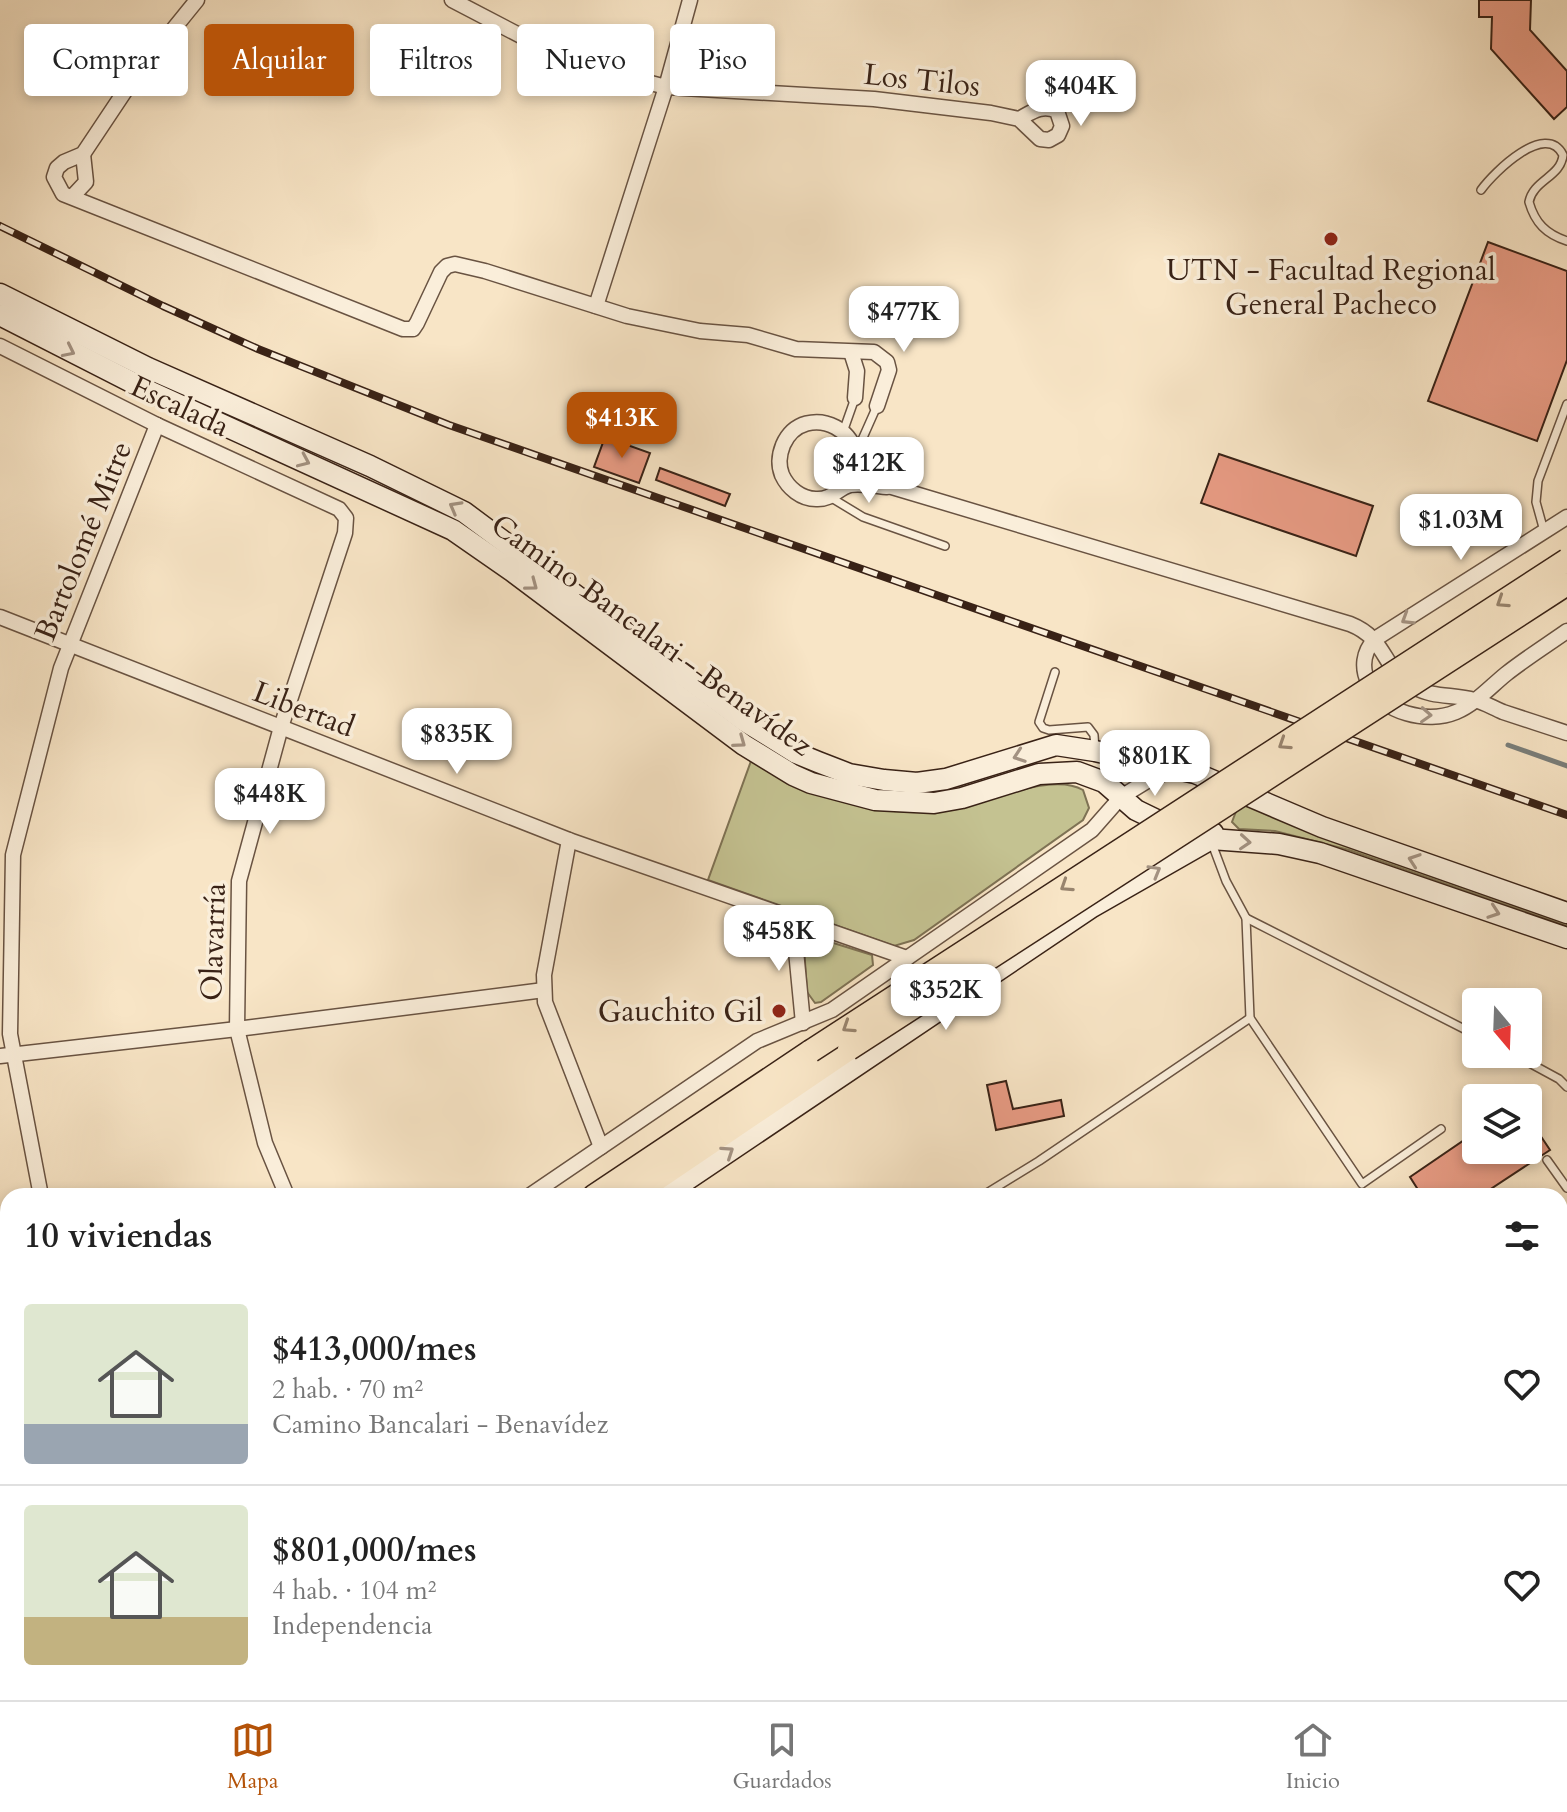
<!DOCTYPE html>
<html lang="es">
<head>
<meta charset="utf-8">
<style>
	body { margin:0; font-family:Cardo,serif; background:#f6f6f6; color:#222; height:100vh; display:flex; flex-direction:column; font-size:30px; white-space:nowrap }
	* { box-sizing:border-box; margin:0 }
	p { font-size:26px; color:#767676 }
	.icon { flex:none; width:44px; height:44px; fill:none; stroke:currentColor; stroke-width:2; stroke-linecap:round; stroke-linejoin:round }
	.map { position:relative; flex:1; overflow:hidden }
	.sheet { position:absolute; left:0px; top:1188px; width:1568px; height:512px; display:flex; flex-direction:column; background:#fff; border-radius:24px 24px 0 0; box-shadow:0 4px 12px #0003 }
	.sheet>* { flex:none }
	.top-card { position:absolute; left:24px; top:24px; width:800px; height:72px; display:flex; gap:16px }
	.needle { width:52px; rotate:161deg }
	.fabs { position:absolute; left:1462px; top:988px; display:grid; gap:16px }
	.fabs a { display:grid; place-items:center; width:80px; height:80px; border-radius:8px; background:#fff; box-shadow:0 4px 12px #0003; font-size:40px }
	.price { position:absolute; translate:-50% -68px; padding:0 18px; border-radius:16px; background:#fff; color:#222; font-size:26px; line-height:52px; filter:drop-shadow(0 2px 4px #0008) }
	.price::after { content:''; position:absolute; left:50%; top:48px; width:24px; height:18px; margin-left:-12px; background:inherit; clip-path:polygon(0 0,100% 0,50% 100%) }
	.price.selected { background:#b45309; color:#fff }
	ul { padding:0; list-style:none }
	li { display:flex; align-items:center; gap:24px; height:200px; padding:0 24px }
	li+li { border-top:2px solid #e0e0e0 }
	li span { display:grid; place-items:center; flex:none; width:224px; height:160px; border-radius:8px; color:#555 }
	li>.icon { margin-inline-start:auto }
	span .icon { width:96px; height:96px; fill:#fffc; stroke-width:1 }
	li b { font-size:34px }
	h2 { display:flex; justify-content:space-between; align-items:center; height:96px; padding:0 24px; font-size:34px }
	.pill { padding:0 28px; border-radius:8px; background:#fff; box-shadow:0 4px 12px #0003; font-size:28px; line-height:72px }
	.pill.selected { background:#b45309; color:#fff }
	.tab-bar { display:flex; justify-content:space-around; align-items:center; height:112px; border-top:2px solid #e0e0e0; background:#fff; font-size:22px; color:#767676 }
	.tab-bar a { display:grid; justify-items:center; gap:4px }
	.tab-bar .selected { color:#b45309 }
	.map>svg:first-child { display:block }
	.green { fill:#c4c291; stroke:#7e7254; stroke-width:2 }
	.lines { fill:none; stroke-linecap:round; stroke-linejoin:round }
	.stream { stroke:#797e7b; stroke-width:5 }
	.building { fill:#e89b84; stroke:#392216; stroke-width:2 }
	.service-casing { stroke:#695342; stroke-width:10 }
	.minor-casing { stroke:#695342; stroke-width:17 }
	.tertiary-casing { stroke:#695342; stroke-width:21 }
	.secondary-casing { stroke:#392216; stroke-width:23 }
	.primary-casing { stroke:#392216; stroke-width:25 }
	.service { stroke:#faeeda; stroke-width:7 }
	.minor { stroke:#faeeda; stroke-width:14 }
	.tertiary { stroke:#faeeda; stroke-width:18 }
	.secondary { stroke:#faeeda; stroke-width:20 }
	.primary { stroke:#f8e5c6; stroke-width:22 }
	.rail-casing { stroke:#392216; stroke-width:8 }
	.rail { stroke:#faeeda; stroke-width:5; stroke-dasharray:15; stroke-linecap:butt }
	.primary-bridge-casing { stroke:#392216; stroke-width:25; stroke-linecap:butt }
	.primary-bridge { stroke:#f8e5c6; stroke-width:22 }
	.oneway { stroke:#a39282 }
	.oneway2 { stroke:#98846e }
	.poi-dot { fill:#8f2418; stroke:#faeeda; stroke-width:3 }
	.labels { text-anchor:middle; stroke-width:7; stroke-linejoin:round; paint-order:stroke }
	.street-label { font-size:30px; fill:#392216; stroke:#faeeda }
	.poi-label { font-size:30px; fill:#392216; stroke:#faeeda }
</style>
</head>
<body>
<div class="map">
<svg width="1567" height="1700" viewBox="0 0 1567 1700">
	<rect width="100%" height="100%" fill="#f8e5c6"/>
	<filter id="stains"><feTurbulence type="fractalNoise" baseFrequency=".0025" numOctaves="4"/><feColorMatrix values="0 0 0 0 .2 0 0 0 0 .09 0 0 0 0 .02 0 0 0 .5 -.17"/></filter>
	<radialGradient id="worn" r=".72"><stop offset=".6" stop-color="#630" stop-opacity="0"/><stop offset="1" stop-color="#630" stop-opacity=".3"/></radialGradient>
	<g class="green">
		<path d="M 751,761 C 804,792 858,813 920,812 C 932,812 946,811 957,809 C 991,801 1052,772 1083,790 L 1089,808 L 1083,820 L 914,940 L 894,946 L 708,880 Z"/>
		<path d="M 1240,801 L 1567,921 L 1567,926 L 1349,850 L 1275,831 L 1239,829 L 1232,822 Z"/>
		<path d="M 811,936 L 872,955 L 873,965 L 821,1002 L 815,1003 L 807,992 L 804,946 Z"/>
		<path d="M 1567,1392 L 1567,1700 L 1378,1700 L 1383,1692 L 1560,1692 L 1560,1403 Z"/>
		<path d="M 528,1692 L 967,1692 L 979,1700 L 533,1700 Z"/>
	</g>
	<g class="lines">
		<path class="stream" d="M 1508,745 L 1567,766"/>
	</g>
	<g class="building">
		<path d="M 1479,0 L 1531,0 L 1530,30 L 1567,71 L 1567,107 L 1554,119 L 1491,49 L 1492,17 L 1479,17 Z"/>
		<path d="M 1488,242 L 1567,271 L 1567,360 L 1537,441 L 1428,401 Z"/>
		<path d="M 605,437 L 650,453 L 639,483 L 594,467 Z"/>
		<path d="M 1219,454 L 1373,506 L 1356,556 L 1201,503 Z"/>
		<path d="M 660,468 L 730,494 L 725,506 L 656,480 Z"/>
		<path d="M 1006,1081 L 1013,1109 L 1061,1100 L 1064,1116 L 996,1130 L 987,1085 Z"/>
		<path d="M 1528,1117 L 1550,1150 L 1480,1196 L 1422,1196 L 1410,1177 L 1476,1132 L 1476,1150 L 1528,1150 Z"/>
	</g>
	<g class="lines">
		<defs>
			<g id="service">
				<path d="M 1481,190 C 1494,172 1546,121 1563,155 C 1561,177 1533,180 1529,202 C 1535,223 1546,234 1567,241"/>
				<path d="M 843,432 L 855,398"/>
				<path d="M 857,451 L 877,406"/>
				<path d="M 830,497 L 863,517 L 945,546"/>
				<path d="M 1544,531 L 1536,502 L 1538,481 L 1567,404"/>
				<path d="M 1055,672 L 1039,722 L 1043,728 L 1049,730 L 1088,727 L 1094,735 L 1095,749"/>
				<path d="M 1211,841 L 1226,881 L 1246,918 L 1476,1035"/>
				<path d="M 1246,918 L 1250,1018 L 1362,1184 L 1441,1129"/>
				<path d="M 1513,1054 L 1559,1079 L 1567,1087"/>
				<path d="M 1547,1160 L 1567,1188"/>
				<path d="M 982,1196 L 1039,1161 L 1250,1018"/>
				<path d="M 1560,1217 L 1567,1213"/>
				<path d="M 1560,1403 L 1567,1392"/>
				<path d="M 650,1692 L 653,1700"/>
				<path d="M 989,1692 L 1001,1700"/>
				<path d="M 1378,1700 L 1383,1692"/>
			</g>
			<g id="minor">
				<path d="M 197,0 L 133,79 L 83,154 L 64,162 L 57,168 L 54,177 L 63,194 L 403,329 L 413,329 L 417,323 L 441,272 L 447,266 L 455,264 L 485,271 L 627,316 L 700,331 L 748,335 L 796,349 L 874,352 L 887,362 L 889,370 L 877,406"/>
				<path d="M 452,0 L 544,48 L 624,76 L 666,87 L 874,99 L 991,113 L 1019,119 L 1040,139 L 1049,140 L 1058,135 L 1062,126 L 1057,111 C 1042,104 1032,112 1019,119"/>
				<path d="M 72,197 L 86,182 L 83,154"/>
				<path d="M 596,306 L 666,87 L 690,0"/>
				<path d="M 0,346 L 157,425 L 339,509 L 346,518 L 345,533 L 281,727 L 239,881 L 237,1029 L 265,1143 L 287,1196"/>
				<path d="M 851,352 L 857,371 L 855,398"/>
				<path d="M 856,453 L 871,473 L 892,487 L 1350,624 C 1388,639 1381,669 1414,687 C 1433,698 1454,694 1474,700 C 1484,702 1493,708 1503,712 C 1524,719 1546,726 1567,733"/>
				<path d="M 848,485 C 880,432 804,397 783,445 C 779,455 778,465 782,475 C 788,488 801,499 816,499 C 832,500 838,488 850,485 C 861,483 876,486 887,487"/>
				<path d="M 1567,517 L 1375,639 C 1363,652 1361,668 1369,684 C 1383,713 1427,724 1456,712 C 1475,704 1490,687 1506,674 C 1525,659 1547,645 1567,631"/>
				<path d="M 0,617 L 569,840 L 907,958"/>
				<path d="M 569,840 L 544,975 L 545,1002 L 601,1147"/>
				<path d="M 793,920 L 803,1023"/>
				<path d="M 0,1056 L 237,1029 L 544,990"/>
				<path d="M 41,1196 L 10,1034 L 13,855 L 61,668 L 157,425"/>
				<path d="M 529,1196 L 757,1041 L 832,1010 L 1092,830 L 1121,797 L 1147,781 L 1174,769"/>
				<path d="M 0,1266 L 8,1263"/>
				<path d="M 0,1662 L 8,1653"/>
				<path d="M 492,1692 L 498,1700"/>
				<path d="M 149,1700 L 156,1692"/>
			</g>
			<path id="tertiary" d="M 0,1551 L 8,1546"/>
			<g id="secondary">
				<path d="M 0,294 L 148,368 L 370,466 L 464,512 L 743,720 L 796,753 L 818,762 L 849,774 L 884,780 L 917,783 L 946,779 L 1056,745 L 1095,751 L 1195,773 L 1322,827 L 1567,913"/>
				<path d="M 0,315 L 149,391 L 453,530 L 512,571 L 744,745 L 793,775 L 811,783 L 875,800 L 934,803 L 962,798 L 1039,774 L 1077,772 L 1104,782 L 1136,810 L 1171,827 L 1211,839 L 1279,844 L 1320,853 L 1567,938"/>
				<path d="M 663,1196 L 1092,907 L 1211,839 L 1213,833"/>
			</g>
			<g id="primary">
				<path d="M 594,1196 L 811,1051"/>
				<path d="M 632,1196 L 849,1049"/>
				<path d="M 33,1700 L 40,1692"/>
				<path d="M 68,1700 L 76,1692"/>
			</g>
		</defs>
		<use href="#service" class="service-casing"/>
		<use href="#minor" class="minor-casing"/>
		<use href="#tertiary" class="tertiary-casing"/>
		<use href="#secondary" class="secondary-casing"/>
		<use href="#primary" class="primary-casing"/>
		<use href="#service" class="service"/>
		<use href="#minor" class="minor"/>
		<use href="#tertiary" class="tertiary"/>
		<use href="#secondary" class="secondary"/>
		<use href="#primary" class="primary"/>
		<defs>
			<path id="rail" d="M 0,226 L 163,306 L 258,349 L 449,425 L 1567,815"/>
		</defs>
		<use href="#rail" class="rail-casing"/>
		<use href="#rail" class="rail"/>
		<defs>
			<g id="primary-bridge">
				<path d="M 849,1049 L 1567,584"/>
				<path d="M 811,1051 L 1567,560"/>
			</g>
		</defs>
		<use href="#primary-bridge" class="primary-bridge-casing"/>
		<use href="#primary-bridge" class="primary-bridge"/>
	</g>
	<defs><path id="oneway-chevron" d="M-2-3.5L2.5 0L-2 3.5" fill="none" stroke-width="1.6" stroke-linecap="round" stroke-linejoin="round" transform="scale(2)"/></defs>
	<g class="oneway">
		<use href="#oneway-chevron" transform="translate(69 351) rotate(26)"/>
		<use href="#oneway-chevron" transform="translate(304 461) rotate(24)"/>
		<use href="#oneway-chevron" transform="translate(455 507) rotate(-151)"/>
		<use href="#oneway-chevron" transform="translate(532 585) rotate(37)"/>
		<use href="#oneway-chevron" transform="translate(1407 619) rotate(148)"/>
		<use href="#oneway-chevron" transform="translate(1426 715) rotate(3)"/>
		<use href="#oneway-chevron" transform="translate(740 742) rotate(36)"/>
		<use href="#oneway-chevron" transform="translate(1019 756) rotate(161)"/>
		<use href="#oneway-chevron" transform="translate(1245 842) rotate(4)"/>
		<use href="#oneway-chevron" transform="translate(1414 860) rotate(-161)"/>
		<use href="#oneway-chevron" transform="translate(1155 871) rotate(-30)"/>
		<use href="#oneway-chevron" transform="translate(1494 912) rotate(19)"/>
		<use href="#oneway-chevron" transform="translate(728 1152) rotate(-34)"/>
	</g>
	<g class="oneway2">
		<use href="#oneway-chevron" transform="translate(1502 602) rotate(147)"/>
		<use href="#oneway-chevron" transform="translate(1284 744) rotate(147)"/>
		<use href="#oneway-chevron" transform="translate(1066 886) rotate(147)"/>
		<use href="#oneway-chevron" transform="translate(848 1027) rotate(147)"/>
	</g>
	<g class="poi-dot">
		<circle cx="1331" cy="239" r="8"/>
		<circle cx="779" cy="1011" r="8"/>
	</g>
	<g class="labels">
		<g class="street-label">
			<text transform="translate(922 80) rotate(6)" y="10">Los Tilos</text>
			<text transform="translate(180 406) rotate(25)" y="10">Escalada</text>
			<text transform="translate(83 541) rotate(-68)" y="10">Bartolomé Mitre</text>
			<text transform="translate(652 635) rotate(36)" y="10">Camino Bancalari - Benavídez</text>
			<text transform="translate(304 709) rotate(21)" y="10">Libertad</text>
			<text transform="translate(213 942) rotate(-88)" y="10">Olavarría</text>
		</g>
		<g class="poi-label">
			<text x="1331" y="280">UTN - Facultad Regional<tspan x="1331" dy="34">General Pacheco</tspan></text>
			<text x="763" y="1021" text-anchor="end">Gauchito Gil</text>
		</g>
	</g>
	<rect width="100%" height="100%" filter="url(#stains)"/>
	<rect width="100%" height="100%" fill="url(#worn)"/>
</svg>
<div class="fabs">
<a><svg class="needle" viewBox="-14 -14 28 28"><path d="M0-13l5 13h-10z" fill="#e53935"/><path d="M0 13l5-13h-10z" fill="#767676"/></svg></a>
<a><svg class="icon" aria-label="layers" viewBox="0 0 24 24"><path d="M12 4l9 5-9 5-9-5zM3 14l9 5 9-5"/></svg></a>
</div>
<b class="price" style="left:1081px;top:128px">$404K</b>
<b class="price" style="left:904px;top:354px">$477K</b>
<b class="price selected" style="left:622px;top:460px">$413K</b>
<b class="price" style="left:869px;top:505px">$412K</b>
<b class="price" style="left:1461px;top:562px">$1.03M</b>
<b class="price" style="left:457px;top:776px">$835K</b>
<b class="price" style="left:1155px;top:798px">$801K</b>
<b class="price" style="left:270px;top:836px">$448K</b>
<b class="price" style="left:779px;top:973px">$458K</b>
<b class="price" style="left:946px;top:1032px">$352K</b>
<div class="top-card">
<a class="pill">Comprar</a>
<a class="pill selected">Alquilar</a>
<a class="pill">Filtros</a>
<a class="pill">Nuevo</a>
<a class="pill">Piso</a>
</div>
<section class="sheet">
<h2>10 viviendas<svg class="icon" aria-label="filters" viewBox="0 0 24 24"><path d="M4 7h16M4 17h16"/><circle cx="9" cy="7" r="2"/><circle cx="15" cy="17" r="2"/></svg></h2>
<ul>
<li><span style="background:linear-gradient(#dfe7d0 75%,#9aa5b1 0)"><svg class="icon" aria-label="home" viewBox="0 0 24 24"><path d="M3 11l9-7 9 7M6 9v11h12V9"/></svg></span><div><b>$413,000/mes</b><p>2 hab. · 70 m²</p><p>Camino Bancalari - Benavídez</p></div><svg class="icon" aria-label="heart" viewBox="0 0 24 24"><path d="M12 20l-8-8c-3-5 5-10 8-4 3-6 11-1 8 4z"/></svg></li>
<li><span style="background:linear-gradient(#dfe7d0 70%,#c2b280 0)"><svg class="icon" aria-label="home" viewBox="0 0 24 24"><path d="M3 11l9-7 9 7M6 9v11h12V9"/></svg></span><div><b>$801,000/mes</b><p>4 hab. · 104 m²</p><p>Independencia</p></div><svg class="icon" aria-label="heart" viewBox="0 0 24 24"><path d="M12 20l-8-8c-3-5 5-10 8-4 3-6 11-1 8 4z"/></svg></li>
</ul>
</section>
</div>
<nav class="tab-bar">
<a class="selected"><svg class="icon" aria-label="map" viewBox="0 0 24 24"><path d="M3 6l6-2 6 2 6-2v14l-6 2-6-2-6 2zM9 4v14M15 6v14"/></svg>Mapa</a>
<a><svg class="icon" aria-label="saved" viewBox="0 0 24 24"><path d="M7 4h10v16l-5-4-5 4z"/></svg>Guardados</a>
<a><svg class="icon" aria-label="home" viewBox="0 0 24 24"><path d="M3 11l9-7 9 7M6 9v11h12V9"/></svg>Inicio</a>
</nav>
</body>
</html>
